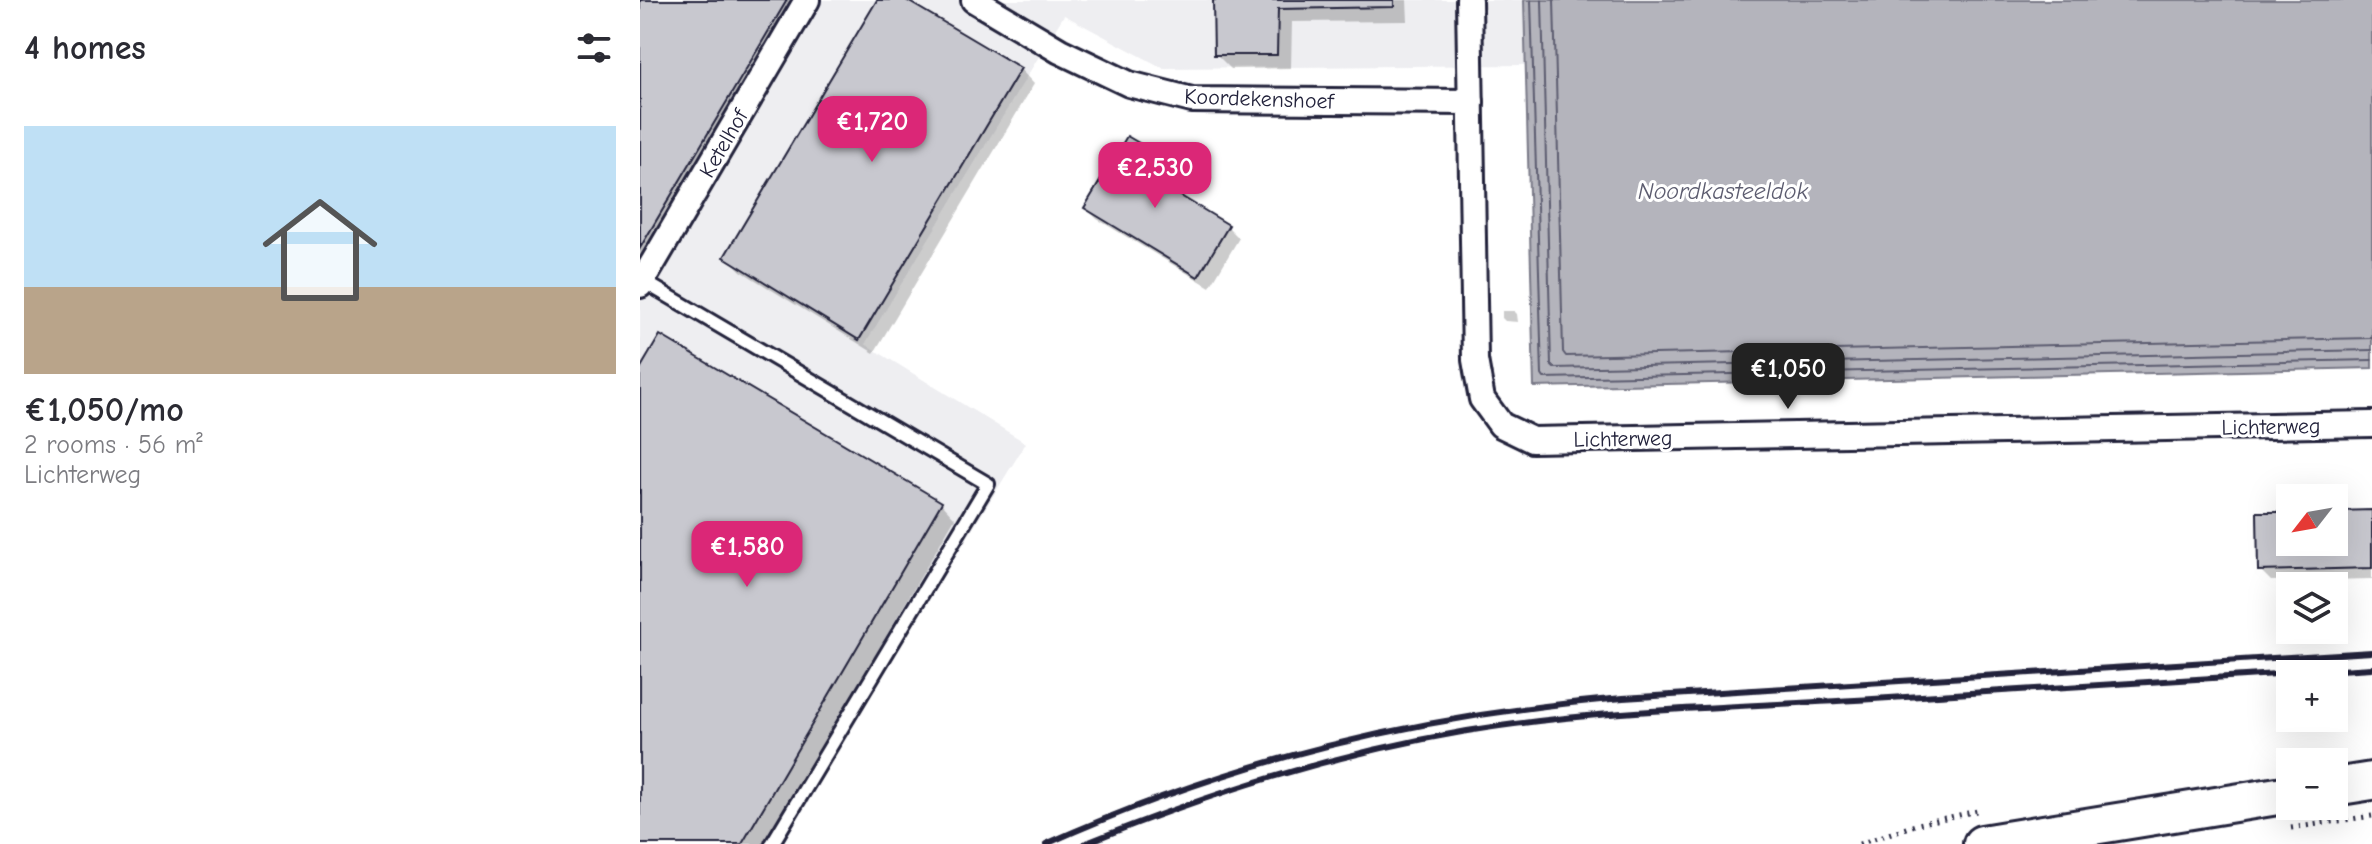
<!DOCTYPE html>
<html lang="en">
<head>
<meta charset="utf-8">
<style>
	body { margin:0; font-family:"Comic Neue",sans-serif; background:#f7f7f7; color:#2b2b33; height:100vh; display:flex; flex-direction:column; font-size:30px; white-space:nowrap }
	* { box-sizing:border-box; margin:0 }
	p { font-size:26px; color:#7c7c81 }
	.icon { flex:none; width:44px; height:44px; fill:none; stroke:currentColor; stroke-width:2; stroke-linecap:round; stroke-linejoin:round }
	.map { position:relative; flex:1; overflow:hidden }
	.sheet { display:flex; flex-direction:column; background:#fff; width:640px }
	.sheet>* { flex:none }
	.needle { width:52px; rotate:239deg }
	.buttons { position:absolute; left:1636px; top:484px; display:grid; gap:16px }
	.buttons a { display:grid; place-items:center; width:72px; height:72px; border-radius:0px; background:#fff; box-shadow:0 8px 32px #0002; font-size:40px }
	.price { position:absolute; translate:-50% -68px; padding:0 18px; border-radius:16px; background:#db2777; color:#fff; font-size:26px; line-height:52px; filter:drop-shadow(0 2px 4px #0008) }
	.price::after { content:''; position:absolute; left:50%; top:48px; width:24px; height:18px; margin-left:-12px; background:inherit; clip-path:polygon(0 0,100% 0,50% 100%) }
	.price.current { background:#222; color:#fff }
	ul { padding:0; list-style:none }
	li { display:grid; align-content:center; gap:16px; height:424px; padding:0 24px }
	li+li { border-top:2px solid #e1e1e2 }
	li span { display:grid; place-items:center; height:248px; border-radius:0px; color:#555 }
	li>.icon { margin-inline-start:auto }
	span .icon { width:144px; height:144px; fill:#fffc; stroke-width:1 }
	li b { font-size:34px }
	h2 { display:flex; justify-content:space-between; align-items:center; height:96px; padding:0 24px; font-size:34px }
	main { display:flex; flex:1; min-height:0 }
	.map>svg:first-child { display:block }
	.built { fill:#eeeef1 }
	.water { fill:#b4b4bc; stroke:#7a7a88; stroke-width:2 }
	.shadow { fill:#0003 }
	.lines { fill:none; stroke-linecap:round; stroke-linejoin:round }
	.shore { stroke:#5c5c6f; stroke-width:2 }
	.building { fill:#c8c8cf; stroke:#22223b; stroke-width:2 }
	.lane-casing { stroke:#22223b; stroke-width:18 }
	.street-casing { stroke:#22223b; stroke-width:30 }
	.secondary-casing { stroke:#22223b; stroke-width:42 }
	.path { stroke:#22223b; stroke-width:5; stroke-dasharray:2 6; stroke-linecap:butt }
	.lane { stroke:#fff; stroke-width:12 }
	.street { stroke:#fff; stroke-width:24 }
	.secondary { stroke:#fff; stroke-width:36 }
	.rail { stroke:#22223b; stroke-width:6 }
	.labels { text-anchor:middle; stroke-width:6; stroke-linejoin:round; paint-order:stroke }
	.street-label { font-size:22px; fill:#22223b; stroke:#fff }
	.water-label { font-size:24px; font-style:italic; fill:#5c5c6f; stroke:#fff }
</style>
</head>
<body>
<main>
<section class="sheet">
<h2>4 homes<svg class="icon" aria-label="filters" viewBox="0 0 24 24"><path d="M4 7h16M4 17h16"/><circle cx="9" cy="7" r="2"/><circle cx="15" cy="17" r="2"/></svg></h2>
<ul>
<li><span style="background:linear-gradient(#bfe0f5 65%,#b9a48a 0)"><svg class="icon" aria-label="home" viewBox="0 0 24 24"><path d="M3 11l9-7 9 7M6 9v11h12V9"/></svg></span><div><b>€1,050/mo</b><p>2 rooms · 56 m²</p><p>Lichterweg</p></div></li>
</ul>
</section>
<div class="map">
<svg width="1732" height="844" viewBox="0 0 1732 844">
	<rect width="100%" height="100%" fill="#fff"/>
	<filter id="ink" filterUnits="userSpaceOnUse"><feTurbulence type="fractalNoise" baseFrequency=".0125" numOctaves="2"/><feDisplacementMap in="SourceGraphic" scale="16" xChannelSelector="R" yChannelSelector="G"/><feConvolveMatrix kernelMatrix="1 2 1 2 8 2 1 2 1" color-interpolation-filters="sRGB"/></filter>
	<g filter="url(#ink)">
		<path class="built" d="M 0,0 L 884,0 L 885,65 L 523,68 L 424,15 L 225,344 L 386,443 L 137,844 L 0,844 Z"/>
		<path class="water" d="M 884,0 L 1732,0 L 1732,368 L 894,387 Z"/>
		<g class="shadow">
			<path d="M 0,0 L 170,0 L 0,286 Z"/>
			<path d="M 240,0 L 262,0 L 380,69 L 394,84 L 234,353 L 101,271 L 87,257 Z"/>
			<path d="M 575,0 L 767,0 L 768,21 L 652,22 L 651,68 L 591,69 L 576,54 Z"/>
			<path d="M 522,159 L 533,170 L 522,187 L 588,227 L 599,238 L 570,287 L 457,219 L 446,208 Z"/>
			<path d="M 862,311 L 874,311 L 877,314 L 878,322 L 865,321 L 862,318 Z"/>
			<path d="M 0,373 L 301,503 L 315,518 L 125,844 L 0,844 Z"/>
			<path d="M 1732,512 L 1732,579 L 1631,581 L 1620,570 L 1650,514 L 1650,542 L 1694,542 L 1694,513 Z"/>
		</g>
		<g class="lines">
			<g class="shore">
				<path d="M 891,0 L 902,375 L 904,378 L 1732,360"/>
				<path d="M 902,0 L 911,365 L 914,368 L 1732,350"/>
				<path d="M 914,0 L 923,352 L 926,356 L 1732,338"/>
			</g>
		</g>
		<g class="building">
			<path d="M 0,0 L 147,0 L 0,248 Z"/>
			<path d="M 237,0 L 266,0 L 381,68 L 219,340 L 84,257 Z"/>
			<path d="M 573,0 L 754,0 L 754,7 L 638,9 L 637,55 L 574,55 Z"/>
			<path d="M 487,136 L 523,157 L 511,178 L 589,225 L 558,277 L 444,208 Z"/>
			<path d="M 20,335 L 302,502 L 102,844 L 0,844 L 0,369 Z"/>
			<path d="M 1732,510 L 1732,568 L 1618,571 L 1617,512 L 1650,512 L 1650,542 L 1694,542 L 1694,511 Z"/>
		</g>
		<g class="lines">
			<defs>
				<path id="lane" d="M 3,281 L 348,484 L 132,844"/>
				<g id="street">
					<path d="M 334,0 L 420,51 L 489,84 L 552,100 L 831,102"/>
					<path d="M 829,0 L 835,360 L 842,399 L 861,425 L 892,440 L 1732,424"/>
					<path d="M 0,285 L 167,0"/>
				</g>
				<g id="secondary">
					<path d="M 1694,787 L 1732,781"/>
					<path d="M 1342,844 L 1650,794"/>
				</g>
			</defs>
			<use href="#lane" class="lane-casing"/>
			<use href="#street" class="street-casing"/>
			<use href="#secondary" class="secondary-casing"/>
			<g class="path">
				<path d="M 1657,762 L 1680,759"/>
				<path d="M 1651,828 L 1732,816"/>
				<path d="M 1219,844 L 1278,824 L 1337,811"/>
			</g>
			<use href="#lane" class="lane"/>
			<use href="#street" class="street"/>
			<use href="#secondary" class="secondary"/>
			<g class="rail">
				<path d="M 406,844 C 593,760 778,715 983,698 L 1732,652"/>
				<path d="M 444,844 C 570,793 693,754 827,731 C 961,709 1099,707 1233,699 C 1400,688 1566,678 1732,668"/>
			</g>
		</g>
	</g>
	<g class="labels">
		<g class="street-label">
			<text transform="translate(619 98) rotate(2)" y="8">Koordekenshoef</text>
			<text transform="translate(83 143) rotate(-60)" y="8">Ketelhof</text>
			<text transform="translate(1631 426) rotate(-1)" y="8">Lichterweg</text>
			<text transform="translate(983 438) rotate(-1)" y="8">Lichterweg</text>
		</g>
		<g class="water-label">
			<text x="1083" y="199">Noordkasteeldok</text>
		</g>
	</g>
</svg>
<div class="buttons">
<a><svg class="needle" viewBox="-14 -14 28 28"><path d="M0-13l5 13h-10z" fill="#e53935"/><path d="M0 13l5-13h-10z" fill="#7c7c81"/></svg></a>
<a><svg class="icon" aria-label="layers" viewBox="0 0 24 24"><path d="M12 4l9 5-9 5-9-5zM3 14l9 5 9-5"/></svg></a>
<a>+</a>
<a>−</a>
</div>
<b class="price" style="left:232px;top:164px">€1,720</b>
<b class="price" style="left:515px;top:210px">€2,530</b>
<b class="price current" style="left:1148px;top:411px">€1,050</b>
<b class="price" style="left:107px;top:589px">€1,580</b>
</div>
</main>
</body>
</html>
